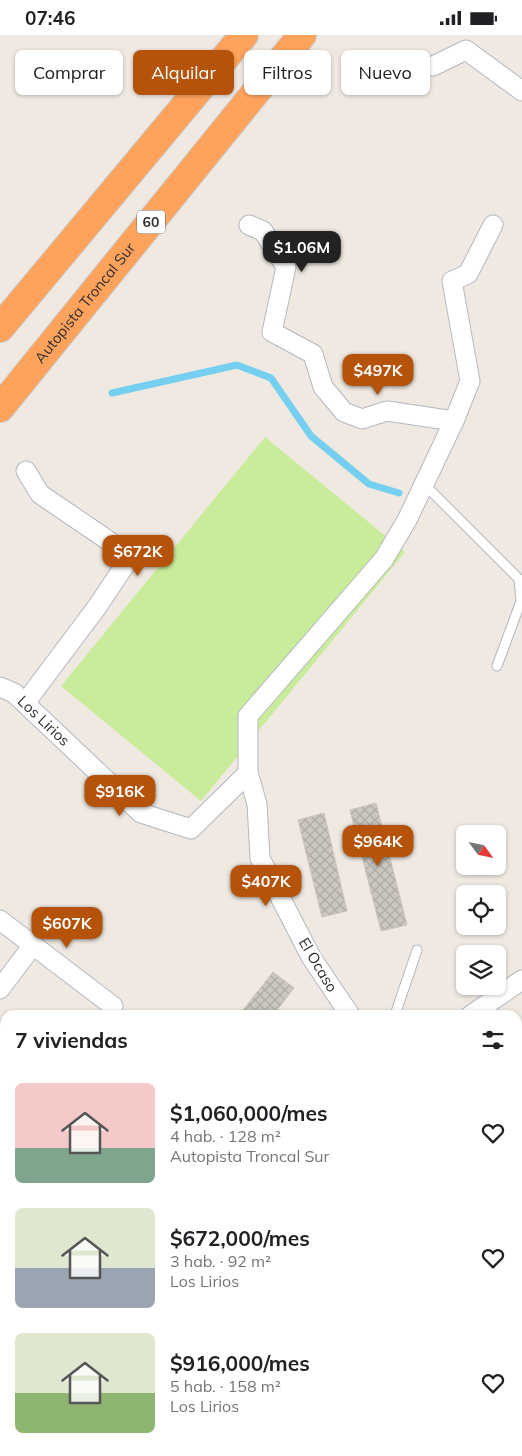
<!DOCTYPE html>
<html lang="es">
<head>
<meta charset="utf-8">
<style>
	body { margin:0; font-family:Mulish,sans-serif; background:#f2f2f2; color:#202124; height:100vh; display:flex; flex-direction:column; font-size:19px; white-space:nowrap }
	* { box-sizing:border-box; margin:0 }
	p { font-size:16px; color:#757577 }
	.icon { flex:none; width:28px; height:28px; fill:none; stroke:currentColor; stroke-width:2; stroke-linecap:round; stroke-linejoin:round }
	.map { position:relative; flex:1; overflow:hidden }
	.details { position:absolute; left:0px; top:975px; width:522px; height:446px; display:flex; flex-direction:column; background:#fff; border-radius:15px 15px 0 0; box-shadow:0 1px 4px #0004 }
	.details>* { flex:none }
	.top-card { position:absolute; left:15px; top:15px; width:492px; height:45px; display:flex; gap:10px }
	.needle { width:32px; rotate:123deg }
	.fabs { position:absolute; left:456px; top:790px; display:grid; gap:10px }
	.fabs a { display:grid; place-items:center; width:50px; height:50px; border-radius:8px; background:#fff; box-shadow:0 1px 4px #0004; font-size:25px }
	.price { position:absolute; translate:-50% -42px; padding:0 11px; border-radius:10px; background:#b45309; color:#fff; font-size:16px; line-height:32px; filter:drop-shadow(0 1px 2px #0008) }
	.price::after { content:''; position:absolute; left:50%; top:30px; width:15px; height:11px; margin-left:-8px; background:inherit; clip-path:polygon(0 0,100% 0,50% 100%) }
	.price.current { background:#222; color:#fff }
	ul { padding:0; list-style:none }
	li { display:flex; align-items:center; gap:15px; height:125px; padding:0 15px }
	li span { display:grid; place-items:center; flex:none; width:140px; height:100px; border-radius:8px; color:#555 }
	li>.icon { margin-inline-start:auto }
	span .icon { width:60px; height:60px; fill:#fffc; stroke-width:1 }
	li b { font-size:21px }
	h2 { display:flex; justify-content:space-between; align-items:center; height:60px; padding:0 15px; font-size:21px }
	.chip { padding:0 18px; border-radius:8px; background:#fff; box-shadow:0 1px 4px #0004; font-size:18px; line-height:45px }
	.chip.current { background:#b45309; color:#fff }
	.status { display:flex; justify-content:space-between; align-items:center; height:35px; padding:0 25px; background:#fff; direction:ltr }
	.status svg { height:14px; fill:currentColor }
	.map>svg:first-child { display:block }
	.pitch { fill:#c9ec9a }
	.lines { fill:none; stroke-linecap:round; stroke-linejoin:round }
	.stream { stroke:#75cff0; stroke-width:7 }
	.building { fill:url(#building-cross-hatch); stroke:#cbc5ba }
	.service-casing { stroke:#b4b7c1; stroke-width:11 }
	.minor-casing { stroke:#b4b7c1; stroke-width:21 }
	.motorway-casing { stroke:#c9c9c9; stroke-width:30 }
	.service { stroke:#fff; stroke-width:9 }
	.minor { stroke:#fff; stroke-width:19 }
	.motorway { stroke:#ffa35c; stroke-width:28 }
	.labels { text-anchor:middle; stroke-width:5; stroke-linejoin:round; paint-order:stroke }
	.shield { fill:#fff; stroke:#6d6d6d; stroke-width:1 }
	.shield-label { font-size:14px; font-weight:bold; fill:#2e2e2e }
	.street-label { font-size:15px; fill:#2e2e2e; stroke:#fff }
</style>
</head>
<body>
<div class="status"><b>07:46</b><svg viewBox="0 0 49 12"><path d="M0 12V9h3v3zM5 12V6h3v6zM10 12V3h3v9zM15 12V0h3v12zM26 1h20v11H26zM47 4h2v5h-2z"/></svg></div>
<div class="map">
<svg width="522" height="1421" viewBox="0 0 522 1421">
	<defs>
		<pattern id="building-cross-hatch" width="8" height="8" patternUnits="userSpaceOnUse" patternTransform="scale(1.25)"><rect width="8" height="8" fill="#cbc7bf"/><path d="M0 0l8 8M0 8l8-8" fill="none" stroke="#afaba4"/></pattern>
	</defs>
	<rect width="100%" height="100%" fill="#efe9e1"/>
	<path class="pitch" d="M 265,402 L 405,517 L 201,766 L 61,651 Z"/>
	<g class="lines">
		<path class="stream" d="M 112,358 L 237,330 L 271,343 L 311,401 L 369,449 L 399,458"/>
	</g>
	<g class="building">
		<path d="M 376,768 L 407,890 L 381,896 L 350,775 Z"/>
		<path d="M 324,778 L 347,876 L 322,882 L 298,785 Z"/>
		<path d="M 273,937 L 294,953 L 273,980 L 239,980 Z"/>
		<path d="M 518,1059 L 522,1066 L 522,1128 L 518,1121 Z"/>
		<path d="M 5,1144 L 5,1171 L 0,1172 L 0,1145 Z"/>
		<path d="M 5,1194 L 5,1221 L 0,1221 L 0,1195 Z"/>
		<path d="M 518,1393 L 522,1394 L 522,1421 L 453,1421 L 417,1416 L 518,1416 Z"/>
	</g>
	<g class="lines">
		<defs>
			<g id="service">
				<path d="M 424,449 L 519,544 L 521,566 L 497,631"/>
				<path d="M 395,980 L 417,915"/>
			</g>
			<g id="minor">
				<path d="M 433,31 L 466,15 L 522,56"/>
				<path d="M 249,190 L 263,196 L 286,232 L 272,297 L 313,319 L 323,352 L 344,377 L 362,384 L 387,376 L 454,386"/>
				<path id="s1" d="M 0,652 L 14,658 L 141,778 L 191,794 L 248,738"/>
				<path d="M 25,668 L 97,572 L 131,521 L 40,459 L 26,436"/>
				<path d="M 0,885 L 113,971"/>
				<path d="M 0,954 L 33,910"/>
				<path d="M 350,980 L 311,922 L 260,823 L 257,769 L 248,738 L 248,681 L 384,524 L 407,485 L 454,386 L 470,346 L 452,246 L 468,239 L 493,190"/>
				<path d="M 471,980 L 522,945"/>
				<path d="M 518,1222 L 522,1228"/>
				<path d="M 0,1236 L 5,1235"/>
				<path d="M 518,1356 L 522,1357"/>
				<path d="M 29,1421 L 35,1416"/>
			</g>
			<g id="motorway">
				<path d="M 0,293 L 244,0"/>
				<path id="s2" d="M 0,373 L 302,0"/>
			</g>
		</defs>
		<use href="#service" class="service-casing"/>
		<use href="#minor" class="minor-casing"/>
		<use href="#motorway" class="motorway-casing"/>
		<use href="#service" class="service"/>
		<use href="#minor" class="minor"/>
		<use href="#motorway" class="motorway"/>
	</g>
	<g class="labels">
		<rect class="shield" x="137" y="175.5" width="28" height="23" rx="4"/>
		<g class="shield-label">
			<text x="151" y="192">60</text>
		</g>
		<g class="street-label">
			<text dy="5" stroke="none"><textPath href="#s2" startOffset="135">Autopista Troncal Sur</textPath></text>
			<text dy="5" stroke="none"><textPath href="#s1" startOffset="56">Los Lirios</textPath></text>
			<text transform="translate(318 930) rotate(59)" y="5">El Ocaso</text>
		</g>
	</g>
</svg>
<div class="fabs">
<a><svg class="needle" viewBox="-14 -14 28 28"><path d="M0-13l5 13h-10z" fill="#e53935"/><path d="M0 13l5-13h-10z" fill="#757577"/></svg></a>
<a><svg class="icon" aria-label="locate" viewBox="0 0 24 24"><circle cx="12" cy="12" r="6"/><path d="M12 2v4M12 18v4M2 12h4M18 12h4"/></svg></a>
<a><svg class="icon" aria-label="layers" viewBox="0 0 24 24"><path d="M12 4l9 5-9 5-9-5zM3 14l9 5 9-5"/></svg></a>
</div>
<b class="price current" style="left:302px;top:238px">$1.06M</b>
<b class="price" style="left:378px;top:361px">$497K</b>
<b class="price" style="left:138px;top:542px">$672K</b>
<b class="price" style="left:120px;top:782px">$916K</b>
<b class="price" style="left:378px;top:832px">$964K</b>
<b class="price" style="left:266px;top:872px">$407K</b>
<b class="price" style="left:67px;top:914px">$607K</b>
<div class="top-card">
<a class="chip">Comprar</a>
<a class="chip current">Alquilar</a>
<a class="chip">Filtros</a>
<a class="chip">Nuevo</a>
</div>
<section class="details">
<h2>7 viviendas<svg class="icon" aria-label="filters" viewBox="0 0 24 24"><path d="M4 7h16M4 17h16"/><circle cx="9" cy="7" r="2"/><circle cx="15" cy="17" r="2"/></svg></h2>
<ul>
<li><span style="background:linear-gradient(#f6c9c9 65%,#7fa58c 0)"><svg class="icon" aria-label="home" viewBox="0 0 24 24"><path d="M3 11l9-7 9 7M6 9v11h12V9"/></svg></span><div><b>$1,060,000/mes</b><p>4 hab. · 128 m²</p><p>Autopista Troncal Sur</p></div><svg class="icon" aria-label="heart" viewBox="0 0 24 24"><path d="M12 20l-8-8c-3-5 5-10 8-4 3-6 11-1 8 4z"/></svg></li>
<li><span style="background:linear-gradient(#dfe7d0 60%,#9aa5b1 0)"><svg class="icon" aria-label="home" viewBox="0 0 24 24"><path d="M3 11l9-7 9 7M6 9v11h12V9"/></svg></span><div><b>$672,000/mes</b><p>3 hab. · 92 m²</p><p>Los Lirios</p></div><svg class="icon" aria-label="heart" viewBox="0 0 24 24"><path d="M12 20l-8-8c-3-5 5-10 8-4 3-6 11-1 8 4z"/></svg></li>
<li><span style="background:linear-gradient(#dfe7d0 60%,#8fb573 0)"><svg class="icon" aria-label="home" viewBox="0 0 24 24"><path d="M3 11l9-7 9 7M6 9v11h12V9"/></svg></span><div><b>$916,000/mes</b><p>5 hab. · 158 m²</p><p>Los Lirios</p></div><svg class="icon" aria-label="heart" viewBox="0 0 24 24"><path d="M12 20l-8-8c-3-5 5-10 8-4 3-6 11-1 8 4z"/></svg></li>
</ul>
</section>
</div>
</body>
</html>
